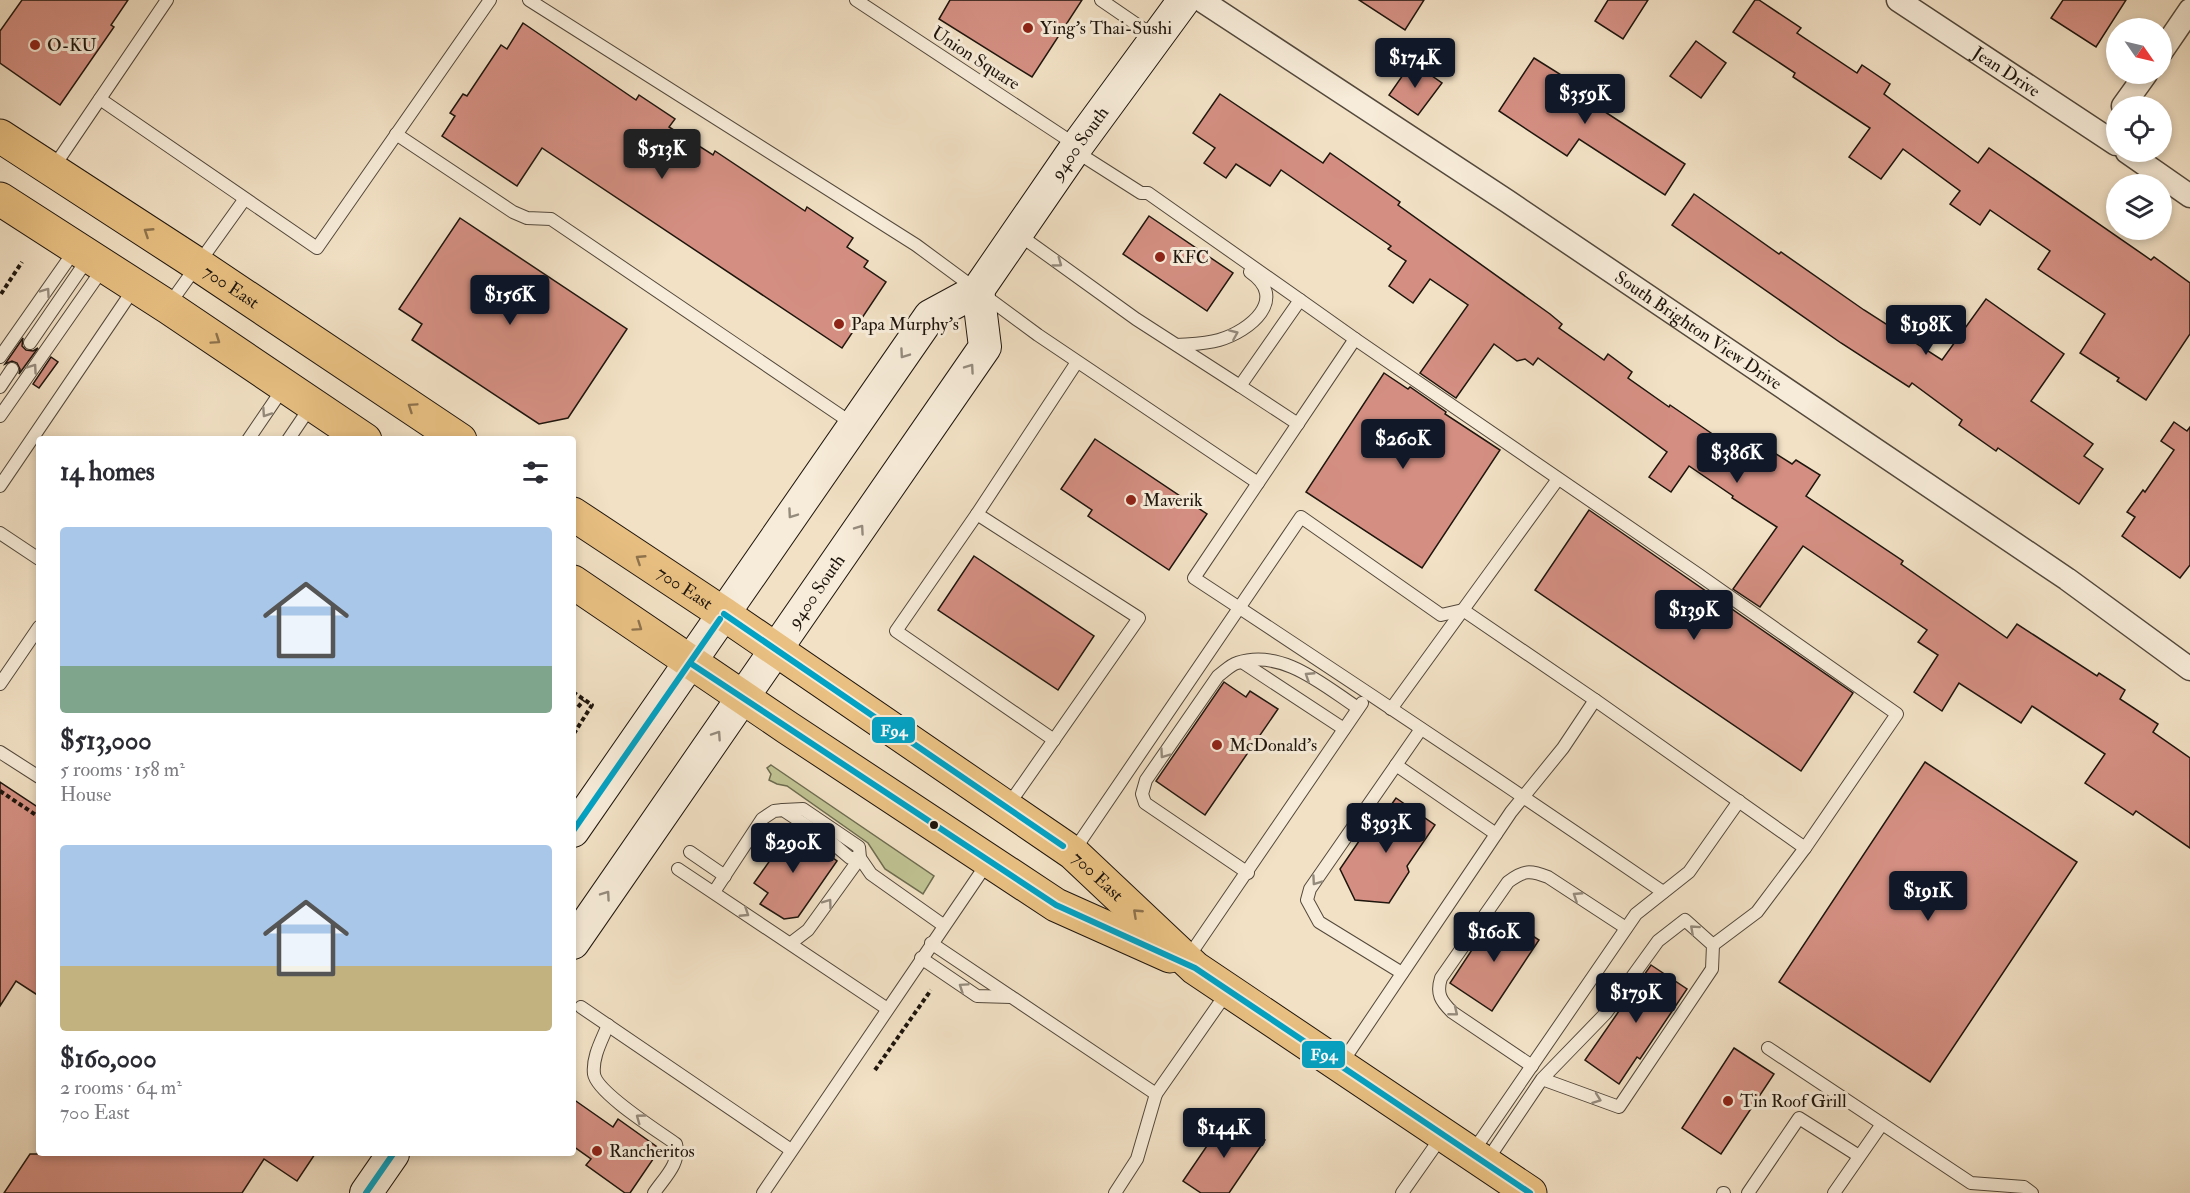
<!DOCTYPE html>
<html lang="en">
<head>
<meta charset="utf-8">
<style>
	body { margin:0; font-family:"IM FELL Double Pica",serif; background:#f7f7f7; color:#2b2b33; height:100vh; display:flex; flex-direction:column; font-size:22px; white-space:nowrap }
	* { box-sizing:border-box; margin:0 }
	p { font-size:20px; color:#7c7c81 }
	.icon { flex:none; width:33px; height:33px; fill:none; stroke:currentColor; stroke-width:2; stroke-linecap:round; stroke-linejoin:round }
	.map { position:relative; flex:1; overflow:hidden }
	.drawer { position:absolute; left:36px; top:436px; width:540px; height:720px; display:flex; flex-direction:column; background:#fff; border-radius:6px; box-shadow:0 3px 9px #0003 }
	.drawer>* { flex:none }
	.needle { width:39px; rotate:124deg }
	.buttons { position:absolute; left:2106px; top:18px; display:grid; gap:12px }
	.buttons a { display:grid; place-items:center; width:66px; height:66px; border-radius:50%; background:#fff; box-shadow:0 3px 9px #0003; font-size:30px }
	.price { position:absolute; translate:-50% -51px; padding:0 14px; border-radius:6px; background:#111827; color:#fff; font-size:20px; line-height:39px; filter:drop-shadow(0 2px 3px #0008) }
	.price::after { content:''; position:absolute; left:50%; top:36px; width:18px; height:14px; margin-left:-9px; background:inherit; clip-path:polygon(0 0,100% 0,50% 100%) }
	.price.active { background:#222; color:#fff }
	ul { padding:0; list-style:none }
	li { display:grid; align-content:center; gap:12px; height:318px; padding:0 24px }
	li span { display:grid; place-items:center; height:186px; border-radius:6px; color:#555 }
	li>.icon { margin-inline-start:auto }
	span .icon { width:108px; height:108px; fill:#fffc; stroke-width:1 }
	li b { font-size:26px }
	h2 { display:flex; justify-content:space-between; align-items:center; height:72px; padding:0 24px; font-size:26px }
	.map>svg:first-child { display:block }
	.green { fill:#bfc292; stroke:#6e6c50; stroke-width:1.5 }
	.building { fill:#d48f82; stroke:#1e150d; stroke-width:1.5 }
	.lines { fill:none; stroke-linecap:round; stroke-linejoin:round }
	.lane-casing { stroke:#53483b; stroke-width:14 }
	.street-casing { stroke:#53483b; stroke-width:25 }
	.secondary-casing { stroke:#1e150d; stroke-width:34 }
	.primary-casing { stroke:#1e150d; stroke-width:35 }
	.path { stroke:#1e150d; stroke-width:4; stroke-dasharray:4.5 3; stroke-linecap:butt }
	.lane { stroke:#f7ecd9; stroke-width:12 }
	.street { stroke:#f7ecd9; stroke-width:22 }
	.secondary { stroke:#f7ecd9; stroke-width:32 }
	.primary { stroke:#e9c082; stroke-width:33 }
	.bus-1-casing { stroke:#f7ecd9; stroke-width:10 }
	.bus-1 { stroke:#02a2c4; stroke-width:6 }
	.oneway { stroke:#8e734d }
	.oneway2 { stroke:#958b7d }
	.poi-dot { fill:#8f2418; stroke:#f7ecd9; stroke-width:2 }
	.bus-dot { fill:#1e150d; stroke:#f7ecd9; stroke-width:2 }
	.labels { text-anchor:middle; stroke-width:6; stroke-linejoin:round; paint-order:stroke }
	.poi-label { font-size:18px; fill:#1e150d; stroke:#f7ecd9; text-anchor:start }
	.street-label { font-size:18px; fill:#1e150d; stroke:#f7ecd9 }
	.line-badge { stroke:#f7ecd9; stroke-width:2 }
	.badge-label { font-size:16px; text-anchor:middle; font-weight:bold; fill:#fff }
</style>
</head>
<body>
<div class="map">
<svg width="2190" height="1193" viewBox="0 0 2190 1193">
	<rect width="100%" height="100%" fill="#f2e1c5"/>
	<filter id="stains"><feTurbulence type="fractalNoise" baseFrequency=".00333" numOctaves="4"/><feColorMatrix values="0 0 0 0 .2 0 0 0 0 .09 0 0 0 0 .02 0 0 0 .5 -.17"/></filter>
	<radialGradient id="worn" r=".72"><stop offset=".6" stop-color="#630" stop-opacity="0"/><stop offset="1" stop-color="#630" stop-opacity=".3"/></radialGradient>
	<path class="green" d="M 771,765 L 934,876 L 923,894 L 885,869 L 868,843 L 787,786 L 777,784 L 769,780 L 771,774 L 767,768 Z"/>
	<g class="building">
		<path d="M 22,0 L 128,0 L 111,25 L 114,27 L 60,105 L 0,63 L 0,31 Z"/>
		<path d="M 950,0 L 1082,0 L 1032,77 L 939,19 Z"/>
		<path d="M 1359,0 L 1424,0 L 1405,30 Z"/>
		<path d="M 1608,0 L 1648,0 L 1623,39 L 1595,21 Z"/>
		<path d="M 1755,0 L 1759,0 L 1801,28 L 1797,33 L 1857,73 L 1862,65 L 1890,84 L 1884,94 L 1978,163 L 1989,148 L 2151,260 L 2154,257 L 2190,283 L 2190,334 L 2146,400 L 2117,381 L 2119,378 L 2080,353 L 2105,314 L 2038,269 L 2050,251 L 1990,210 L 1980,225 L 1950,204 L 1960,191 L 1903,149 L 1881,179 L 1849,157 L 1870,128 L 1793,77 L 1795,73 L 1733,32 Z"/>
		<path d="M 2063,0 L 2126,0 L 2096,47 L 2051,18 Z"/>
		<path d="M 523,23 L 636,100 L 639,95 L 675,119 L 669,127 L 713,155 L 715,151 L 805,211 L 807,207 L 853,238 L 847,247 L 868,261 L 864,267 L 886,282 L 842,348 L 542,148 L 517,186 L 442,136 L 455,116 L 450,113 L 463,94 L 467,96 L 501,45 L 507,49 Z"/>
		<path d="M 1696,41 L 1726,63 L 1701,98 L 1670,76 Z"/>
		<path d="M 1534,58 L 1577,85 L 1579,80 L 1606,98 L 1599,108 L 1685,164 L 1665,195 L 1579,139 L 1567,156 L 1499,111 Z"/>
		<path d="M 1412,62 L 1442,83 L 1418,115 L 1389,95 Z"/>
		<path d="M 1220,94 L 1323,163 L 1330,153 L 1400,202 L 1398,205 L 1550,314 L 1562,324 L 1559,328 L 1604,360 L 1608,354 L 1632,372 L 1628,378 L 1669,407 L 1670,405 L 1755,463 L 1765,447 L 1792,464 L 1796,460 L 1820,475 L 1806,496 L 1903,561 L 1901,564 L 2007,638 L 2017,624 L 2097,676 L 2099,673 L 2125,690 L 2120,699 L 2158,724 L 2153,732 L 2190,758 L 2190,848 L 2136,811 L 2133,815 L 2085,783 L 2105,754 L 2032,706 L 2021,723 L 1959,683 L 1942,711 L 1914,692 L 1938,655 L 1918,642 L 1927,630 L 1803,546 L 1760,607 L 1733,589 L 1777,527 L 1732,498 L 1733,496 L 1689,466 L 1671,492 L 1649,477 L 1667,452 L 1538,358 L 1533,365 L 1525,359 L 1517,361 L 1494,344 L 1456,398 L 1420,373 L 1468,305 L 1430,279 L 1413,303 L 1389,286 L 1406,261 L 1388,249 L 1391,246 L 1281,170 L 1270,186 L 1236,164 L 1226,178 L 1204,163 L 1215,148 L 1193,133 Z"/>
		<path d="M 1694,194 L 1779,254 L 1781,252 L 1864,310 L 1942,360 L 1986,299 L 2064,354 L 2031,401 L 2093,444 L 2084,456 L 2103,469 L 2079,504 L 1998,448 L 1996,451 L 1959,425 L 1962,420 L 1912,383 L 1909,387 L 1841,343 L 1672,225 Z"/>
		<path d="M 1149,216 L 1233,273 L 1207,311 L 1123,254 Z"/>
		<path d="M 460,218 L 627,329 L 568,418 L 539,424 L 412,340 L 422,324 L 399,309 Z"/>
		<path d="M 23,338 L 22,346 L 26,350 L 33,351 L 38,348 L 19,374 L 20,369 L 17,363 L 12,361 L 5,364 Z"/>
		<path d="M 51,357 L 58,362 L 39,388 L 33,384 Z"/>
		<path d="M 1384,373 L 1408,389 L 1410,387 L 1446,412 L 1445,414 L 1500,450 L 1422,568 L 1306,492 Z"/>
		<path d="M 2174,422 L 2187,431 L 2190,427 L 2190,565 L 2180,578 L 2122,536 L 2135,517 L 2127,512 L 2143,490 L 2145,492 L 2174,450 L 2161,441 Z"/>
		<path d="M 1095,439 L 1207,514 L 1169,570 L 1088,516 L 1092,510 L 1061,489 Z"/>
		<path d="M 1589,510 L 1853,693 L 1801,771 L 1535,590 Z"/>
		<path d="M 974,556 L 1094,636 L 1058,690 L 938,610 Z"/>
		<path d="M 1224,682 L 1246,697 L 1250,691 L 1278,709 L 1205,815 L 1156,781 Z"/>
		<path d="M 1925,762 L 2077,862 L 1930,1082 L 1779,982 Z"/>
		<path d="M 0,782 L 39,808 L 39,996 L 16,981 L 0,1006 Z"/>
		<path d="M 1396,798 L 1435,825 L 1407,866 L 1409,872 L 1389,903 L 1355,900 L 1340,869 L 1372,822 L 1377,825 Z"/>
		<path d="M 787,824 L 837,861 L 798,917 L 784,919 L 760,904 L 768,893 L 754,883 L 771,859 L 766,856 Z"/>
		<path d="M 1491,921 L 1504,930 L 1510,921 L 1539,940 L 1492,1011 L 1450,983 Z"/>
		<path d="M 1651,965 L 1687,989 L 1640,1059 L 1637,1057 L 1619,1084 L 1585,1060 Z"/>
		<path d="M 1734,1048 L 1774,1074 L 1721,1154 L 1682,1128 Z"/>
		<path d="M 573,1099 L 613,1127 L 618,1119 L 660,1149 L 630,1193 L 625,1193 L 586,1165 L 591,1159 L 573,1146 Z"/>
		<path d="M 1228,1115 L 1265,1140 L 1229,1193 L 1201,1193 L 1183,1181 Z"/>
		<path d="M 30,1154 L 315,1154 L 297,1181 L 264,1159 L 242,1193 L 4,1193 Z"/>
	</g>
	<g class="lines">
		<defs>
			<g id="lane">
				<path d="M 529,0 L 916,245 L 1038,335 L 1258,483"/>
				<path d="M 856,0 L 1076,145"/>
				<path d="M 1101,0 L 1155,37"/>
				<path d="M 100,99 L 317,248 L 490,0"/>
				<path d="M 396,134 L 513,212 L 527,218 L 551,219 L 853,424"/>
				<path d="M 53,168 L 167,0"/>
				<path d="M 1018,234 L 1136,319 L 1240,386 L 1300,300 L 1148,193 L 1141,193 L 1075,151"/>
				<path d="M 1300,300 L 1355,339"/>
				<path d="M 168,306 L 244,200"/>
				<path d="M 30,343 L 89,257"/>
				<path d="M 1177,345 C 1190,344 1206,344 1219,340 C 1250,331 1289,299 1250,272"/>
				<path d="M 0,357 L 75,250"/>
				<path d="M 1240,386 L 1298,424"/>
				<path d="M 0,387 L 12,369"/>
				<path d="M 0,416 L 104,267"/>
				<path d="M 248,440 L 284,387"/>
				<path d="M 288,440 L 311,406"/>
				<path d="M 0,486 L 135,287"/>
				<path d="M 977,514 L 896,631 L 1054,740"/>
				<path d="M 0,533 L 39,559"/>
				<path d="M 1242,662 L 1344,729"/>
				<path d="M 0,684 L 39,627"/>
				<path d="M 1391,709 L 1558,479"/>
				<path d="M 0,752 L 39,777"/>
				<path d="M 1396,765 L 1496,834"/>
				<path d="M 1007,807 L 1139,618 L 977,514 L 1077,362"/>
				<path d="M 783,810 L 803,809 L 859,847 L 860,858 L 808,930 L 791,943"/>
				<path d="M 690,852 L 725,876"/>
				<path d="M 1073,852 L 1301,517 L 1441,615 L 1463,610 L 1595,700"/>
				<path d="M 678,869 L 886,1008"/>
				<path d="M 1248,873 L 1145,803 L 1142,794 L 1146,780 L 1218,676 C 1224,672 1230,665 1237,663 C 1282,648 1323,685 1358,708"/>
				<path d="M 714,892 L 762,819 L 774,811 L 783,810 L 830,841 L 850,858 L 860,858 L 871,874 L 943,925"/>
				<path d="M 931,943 L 1156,1094 L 1137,1159 L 1115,1193"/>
				<path d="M 1713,945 L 1757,912 L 1805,848"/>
				<path d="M 921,958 L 977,996 L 1011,997"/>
				<path d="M 1187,959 L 1362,703"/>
				<path d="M 1402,973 L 1319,922 L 1307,900 L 1310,889 L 1421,729"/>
				<path d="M 581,1007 L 791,1150"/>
				<path d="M 608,1025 C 602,1040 592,1057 594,1074 C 597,1093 658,1131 676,1144 C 681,1163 664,1178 654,1193"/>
				<path d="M 1768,1048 L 1971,1183 L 2024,1187 L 2032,1193"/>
				<path d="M 1341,1064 L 1511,812 L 1563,748 L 1595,700 L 1805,848 L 1897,714 L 1699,575 L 1355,339 L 1194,578 C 1351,681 1508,786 1663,892"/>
				<path d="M 1532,1066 L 1452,1012 C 1441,1001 1436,994 1441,978 L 1508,882 C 1524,870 1530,870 1548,877 L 1626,928"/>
				<path d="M 1156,1094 L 1228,991"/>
				<path d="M 1472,1153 L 1636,914 L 1689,872 L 1739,801"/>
				<path d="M 1486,1162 L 1542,1079 L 1606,1013 L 1658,941 L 1685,920 L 1713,945 L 1712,969 L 1619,1107 L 1542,1079"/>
				<path d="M 763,1193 L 988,862"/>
				<path d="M 1402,1193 L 1442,1136"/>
				<path d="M 1723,1193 L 1724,1193"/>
				<path d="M 1748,1193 L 1799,1118 L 1859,1156"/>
				<path d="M 1834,1193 L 1882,1124"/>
			</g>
			<g id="street">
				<path id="s1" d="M 1201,0 L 1507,201 L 2067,579 L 2190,669"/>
				<path id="s2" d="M 1898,0 L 2116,144"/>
				<path d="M 2162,51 L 2190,10"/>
				<path d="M 2123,106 L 2146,74"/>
				<path d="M 2127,152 L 2190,196"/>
			</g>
			<g id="secondary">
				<path id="s3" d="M 573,831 L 930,316 L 978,290 L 1077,146 L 1184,0"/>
				<path id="s4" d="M 573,943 L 985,347 L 978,290"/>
				<path d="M 366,1193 L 393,1154"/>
			</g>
			<g id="primary">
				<path id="s5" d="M 0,136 L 197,264 L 460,440"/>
				<path d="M 0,199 L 168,307 L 365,440"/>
				<path id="s6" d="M 573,514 L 724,614 L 1073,853 L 1195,968 L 1530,1193"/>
				<path d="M 573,582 L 788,728 L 1056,905 L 1170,956"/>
			</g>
		</defs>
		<use href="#lane" class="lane-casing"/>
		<use href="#street" class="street-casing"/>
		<use href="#secondary" class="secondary-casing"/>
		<use href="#primary" class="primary-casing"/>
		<g class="path">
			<path d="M 1,294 L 22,262"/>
			<path d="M 573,692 L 592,705 L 573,735"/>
			<path d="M 578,707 L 584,700"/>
			<path d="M 0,791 L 39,817"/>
			<path d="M 776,851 L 773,849 L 782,838"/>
			<path d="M 875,1070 L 931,990"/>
		</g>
		<use href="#lane" class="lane"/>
		<use href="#street" class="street"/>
		<use href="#secondary" class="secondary"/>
		<use href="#primary" class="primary"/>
		<defs>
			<g id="bus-1">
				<path d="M 724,614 L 1063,846"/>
				<path d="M 690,663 L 1056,905 L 1195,968 L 1530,1193"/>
				<path d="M 573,831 L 720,619"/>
				<path d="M 366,1193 L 393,1154"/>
			</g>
		</defs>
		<use href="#bus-1" class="bus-1-casing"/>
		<use href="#bus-1" class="bus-1"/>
	</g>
	<defs><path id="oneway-chevron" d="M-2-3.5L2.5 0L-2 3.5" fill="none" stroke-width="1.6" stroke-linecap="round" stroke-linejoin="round" transform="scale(1.5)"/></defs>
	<g class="oneway">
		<use href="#oneway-chevron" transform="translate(148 232) rotate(-147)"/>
		<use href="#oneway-chevron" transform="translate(216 340) rotate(34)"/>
		<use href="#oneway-chevron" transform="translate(412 407) rotate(-146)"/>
		<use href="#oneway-chevron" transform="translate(640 559) rotate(-147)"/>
		<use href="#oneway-chevron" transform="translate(638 627) rotate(35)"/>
		<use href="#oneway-chevron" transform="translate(1137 913) rotate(-137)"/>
	</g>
	<g class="oneway2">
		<use href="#oneway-chevron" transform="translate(1058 263) rotate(36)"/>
		<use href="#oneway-chevron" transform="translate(46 292) rotate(-55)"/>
		<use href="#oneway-chevron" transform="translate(1234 334) rotate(-23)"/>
		<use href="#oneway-chevron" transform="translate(904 354) rotate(125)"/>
		<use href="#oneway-chevron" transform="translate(33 368) rotate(-55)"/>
		<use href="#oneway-chevron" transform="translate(970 368) rotate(-55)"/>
		<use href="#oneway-chevron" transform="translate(266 413) rotate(124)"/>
		<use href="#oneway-chevron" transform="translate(792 514) rotate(125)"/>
		<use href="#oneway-chevron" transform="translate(860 529) rotate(-55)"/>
		<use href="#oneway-chevron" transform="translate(1309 676) rotate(-147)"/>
		<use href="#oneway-chevron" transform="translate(717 735) rotate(-56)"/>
		<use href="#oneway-chevron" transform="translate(1164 754) rotate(125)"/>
		<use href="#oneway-chevron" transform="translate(1316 881) rotate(125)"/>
		<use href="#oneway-chevron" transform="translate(606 895) rotate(-55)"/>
		<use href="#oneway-chevron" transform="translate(1577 896) rotate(-147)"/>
		<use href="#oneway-chevron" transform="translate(828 903) rotate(-54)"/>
		<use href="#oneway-chevron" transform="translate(745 913) rotate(33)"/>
		<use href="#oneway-chevron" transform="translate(1694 929) rotate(-138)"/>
		<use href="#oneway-chevron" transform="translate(963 987) rotate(-146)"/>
		<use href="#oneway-chevron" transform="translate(1454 1012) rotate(39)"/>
		<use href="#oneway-chevron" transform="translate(1597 1099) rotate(20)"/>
		<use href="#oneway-chevron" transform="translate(640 1118) rotate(-144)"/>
	</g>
	<g class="poi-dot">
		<circle cx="1028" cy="28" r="6"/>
		<circle cx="35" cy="45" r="6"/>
		<circle cx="1160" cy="257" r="6"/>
		<circle cx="839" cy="324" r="6"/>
		<circle cx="1131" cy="500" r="6"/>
		<circle cx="1217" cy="745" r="6"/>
		<circle cx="1728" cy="1101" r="6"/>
		<circle cx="597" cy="1151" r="6"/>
	</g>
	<circle class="bus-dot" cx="934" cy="825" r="5"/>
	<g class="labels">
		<g class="poi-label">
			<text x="1040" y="34">Ying's Thai-Sushi</text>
			<text x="47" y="51">O-KU</text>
			<text x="1172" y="263">KFC</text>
			<text x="851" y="330">Papa Murphy's</text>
			<text x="1143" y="506">Maverik</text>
			<text x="1229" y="751">McDonald's</text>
			<text x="1740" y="1107">Tin Roof Grill</text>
			<text x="609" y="1157">Rancheritos</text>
		</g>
		<g class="street-label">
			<text transform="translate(976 58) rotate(33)" y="6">Union Square</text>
			<text dy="6" stroke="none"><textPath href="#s2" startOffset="130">Jean Drive</textPath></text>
			<text dy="6" stroke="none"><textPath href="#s3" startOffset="860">9400 South</textPath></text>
			<text dy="6" stroke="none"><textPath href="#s5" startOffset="276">700 East</textPath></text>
			<text dy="6" stroke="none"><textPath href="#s1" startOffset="597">South Brighton View Drive</textPath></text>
			<text dy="6" stroke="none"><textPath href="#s6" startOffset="134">700 East</textPath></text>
			<text dy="6" stroke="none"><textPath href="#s4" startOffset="428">9400 South</textPath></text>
			<text dy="6" stroke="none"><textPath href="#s6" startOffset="638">700 East</textPath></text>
		</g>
	</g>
	<g class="line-badge">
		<rect x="871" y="716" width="45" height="28" rx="6" fill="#02a2c4"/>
		<rect x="1301" y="1040" width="45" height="29" rx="6" fill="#02a2c4"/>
	</g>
	<g class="badge-label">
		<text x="894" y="736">F94</text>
		<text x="1324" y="1060">F94</text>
	</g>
	<rect width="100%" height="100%" filter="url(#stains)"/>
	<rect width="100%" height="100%" fill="url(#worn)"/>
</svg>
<div class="buttons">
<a><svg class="needle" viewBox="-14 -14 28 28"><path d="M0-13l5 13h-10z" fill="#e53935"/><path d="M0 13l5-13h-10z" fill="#7c7c81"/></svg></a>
<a><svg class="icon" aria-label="locate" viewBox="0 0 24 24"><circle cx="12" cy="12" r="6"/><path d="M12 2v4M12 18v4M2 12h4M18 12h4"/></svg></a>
<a><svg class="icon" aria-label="layers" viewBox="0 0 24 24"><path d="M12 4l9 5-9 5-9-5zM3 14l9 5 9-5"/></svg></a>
</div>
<b class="price" style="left:1415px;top:89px">$174K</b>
<b class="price" style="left:1585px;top:125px">$359K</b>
<b class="price active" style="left:662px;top:180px">$513K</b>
<b class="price" style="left:510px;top:326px">$156K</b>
<b class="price" style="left:1926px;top:356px">$198K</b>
<b class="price" style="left:1403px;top:470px">$260K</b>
<b class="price" style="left:1737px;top:484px">$386K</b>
<b class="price" style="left:1694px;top:641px">$139K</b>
<b class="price" style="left:1386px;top:854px">$393K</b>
<b class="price" style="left:793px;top:874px">$290K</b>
<b class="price" style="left:1928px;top:922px">$191K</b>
<b class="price" style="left:1494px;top:963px">$160K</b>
<b class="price" style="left:1636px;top:1024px">$179K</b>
<b class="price" style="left:1224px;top:1159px">$144K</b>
<section class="drawer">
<h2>14 homes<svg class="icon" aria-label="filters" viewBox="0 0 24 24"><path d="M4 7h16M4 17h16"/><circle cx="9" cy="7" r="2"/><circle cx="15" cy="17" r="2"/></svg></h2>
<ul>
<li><span style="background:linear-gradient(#a9c7e8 75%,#7fa58c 0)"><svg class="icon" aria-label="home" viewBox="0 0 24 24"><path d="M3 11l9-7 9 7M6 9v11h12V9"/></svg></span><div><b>$513,000</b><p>5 rooms · 158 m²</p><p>House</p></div></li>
<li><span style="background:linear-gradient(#a9c7e8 65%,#c2b280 0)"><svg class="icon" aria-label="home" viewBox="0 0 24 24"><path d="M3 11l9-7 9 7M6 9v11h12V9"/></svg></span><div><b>$160,000</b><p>2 rooms · 64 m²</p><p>700 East</p></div></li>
</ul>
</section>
</div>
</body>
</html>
